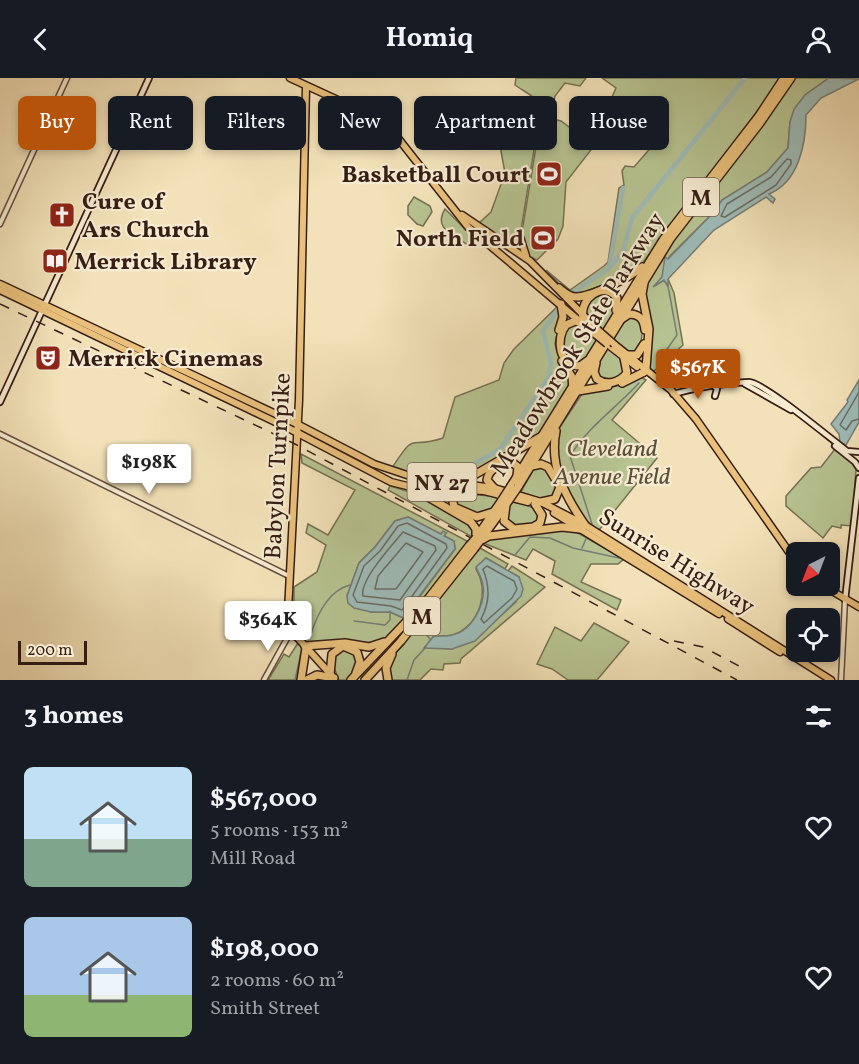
<!DOCTYPE html>
<html lang="en">
<head>
<meta charset="utf-8">
<style>
	body { margin:0; font-family:Vollkorn,serif; background:#20242c; color:#f1f3f6; height:100vh; display:flex; flex-direction:column; font-size:22px; white-space:nowrap }
	* { box-sizing:border-box; margin:0 }
	p { font-size:20px; color:#9ea1a6 }
	.icon { flex:none; width:33px; height:33px; fill:none; stroke:currentColor; stroke-width:2; stroke-linecap:round; stroke-linejoin:round }
	.map { position:relative; height:602px; overflow:hidden }
	.side { display:flex; flex-direction:column; background:#171b24; flex:1 }
	.side>* { flex:none }
	.hud { position:absolute; left:18px; top:18px; width:824px; height:54px; display:flex; gap:12px }
	.needle { width:39px; rotate:222deg }
	.fabs { position:absolute; left:786px; top:464px; display:grid; gap:12px }
	.fabs a { display:grid; place-items:center; width:54px; height:54px; border-radius:9px; background:#171b24; box-shadow:0 3px 9px #0003; font-size:30px }
	.scale { position:absolute; left:18px; bottom:15px; width:69px; box-sizing:border-box; padding-left:6px; border:3px solid #361e15; border-top:0; font-size:16px; line-height:21px; white-space:nowrap; color:#361e15; -webkit-text-stroke:4px #f7ecd2; paint-order:stroke }
	.price { position:absolute; translate:-50% -51px; padding:0 14px; border-radius:6px; background:#fff; color:#222; font-size:20px; line-height:39px; filter:drop-shadow(0 2px 3px #0008) }
	.price::after { content:''; position:absolute; left:50%; top:36px; width:18px; height:14px; margin-left:-9px; background:inherit; clip-path:polygon(0 0,100% 0,50% 100%) }
	.price.on { background:#b45309; color:#fff }
	ul { padding:0; list-style:none }
	li { display:flex; align-items:center; gap:18px; height:150px; padding:0 24px }
	li span { display:grid; place-items:center; flex:none; width:168px; height:120px; border-radius:9px; color:#555 }
	li>.icon { margin-inline-start:auto }
	span .icon { width:72px; height:72px; fill:#fffc; stroke-width:1 }
	li b { font-size:26px }
	h2 { display:flex; justify-content:space-between; align-items:center; height:72px; padding:0 24px; font-size:26px }
	.pill { padding:0 21px; border-radius:9px; background:#171b24; box-shadow:0 3px 9px #0003; font-size:21px; line-height:54px }
	.pill.on { background:#b45309; color:#fff }
	header { display:flex; justify-content:space-between; align-items:center; height:78px; padding:0 24px; background:#171b24; font-size:27px; font-weight:700 }
	.map>svg:first-child { display:block }
	.green { fill:#b7c492; stroke:#767154; stroke-width:1.5 }
	.water { fill:#9ebcb8; stroke:#747d77; stroke-width:1.5 }
	.lines { fill:none; stroke-linecap:round; stroke-linejoin:round }
	.shore { stroke:#6a6d66; stroke-width:1.5 }
	.stream { stroke:#747d77; stroke-width:1.5 }
	.river { stroke:#9ebcb8; stroke-width:4.5 }
	.tertiary-casing { stroke:#654f3e; stroke-width:7 }
	.secondary-casing { stroke:#361e15; stroke-width:8 }
	.primary-casing { stroke:#361e15; stroke-width:9 }
	.trunk-casing { stroke:#361e15; stroke-width:9 }
	.motorway-casing { stroke:#361e15; stroke-width:10 }
	.tertiary { stroke:#f7ecd2; stroke-width:4 }
	.secondary { stroke:#f7ecd2; stroke-width:4.5 }
	.primary { stroke:#eac17c; stroke-width:6 }
	.trunk { stroke:#eac17c; stroke-width:6 }
	.motorway { stroke:#eac17c; stroke-width:7 }
	.rail { stroke:#361e15; stroke-width:1.5; stroke-dasharray:10 10; stroke-linecap:butt }
	.primary-bridge-casing { stroke:#361e15; stroke-width:9; stroke-linecap:butt }
	.motorway-bridge-casing { stroke:#361e15; stroke-width:10; stroke-linecap:butt }
	.primary-bridge { stroke:#eac17c; stroke-width:6 }
	.motorway-bridge { stroke:#eac17c; stroke-width:7 }
	.labels { text-anchor:middle; stroke-width:4.5; stroke-linejoin:round; paint-order:stroke }
	.shield { fill:#f7ecd2; stroke:#705c4e; stroke-width:1.5 }
	.shield-label { font-size:22px; font-weight:bold; fill:#361e15 }
	.poi-label { font-size:24px; font-weight:bold; fill:#361e15; stroke:#f7ecd2; text-anchor:start }
	.street-label { font-size:24px; fill:#361e15; stroke:#f7ecd2 }
	.park-label { font-size:24px; font-style:italic; fill:#5d503a; stroke:#f7ecd2 }
</style>
</head>
<body>
<header><svg class="icon" aria-label="back" viewBox="0 0 24 24"><path d="M15 5l-7 7 7 7"/></svg>Homiq<svg class="icon" aria-label="person" viewBox="0 0 24 24"><circle cx="12" cy="8" r="4"/><path d="M4 21q1-7 8-7t8 7"/></svg></header>
<div class="map">
<svg width="859" height="602" viewBox="0 0 859 602">
	<rect width="100%" height="100%" fill="#f3e2b9"/>
	<filter id="stains"><feTurbulence type="fractalNoise" baseFrequency=".00333" numOctaves="4"/><feColorMatrix values="0 0 0 0 .2 0 0 0 0 .09 0 0 0 0 .02 0 0 0 .5 -.17"/></filter>
	<radialGradient id="worn" r=".72"><stop offset=".6" stop-color="#630" stop-opacity="0"/><stop offset="1" stop-color="#630" stop-opacity=".3"/></radialGradient>
	<g class="green">
		<path d="M 516,0 L 586,0 L 580,8 L 565,5 L 555,18 L 550,40 L 561,43 L 594,68 L 566,104 L 563,148 L 558,161 L 537,182 C 526,179 523,171 521,160 L 541,39 L 544,39 C 546,23 526,15 515,7 Z"/>
		<path d="M 602,0 L 782,0 L 638,191 L 631,196 L 574,218 L 565,212 L 546,192 L 570,212 L 604,188 L 608,184 L 619,110 L 624,107 L 622,93 L 625,88 L 634,89 L 654,66 L 612,19 L 616,10 Z"/>
		<path d="M 793,0 L 829,0 L 805,17 L 790,44 L 788,70 L 767,94 L 722,122 L 713,135 L 670,178 L 665,186 L 662,199 L 656,207 L 664,202 L 667,207 L 668,201 L 674,215 L 683,267 L 653,294 L 647,286 L 651,258 L 644,218 L 645,204 L 670,165 Z"/>
		<path d="M 515,20 L 536,29 L 539,41 L 520,158 L 511,167 L 478,146 L 491,134 L 505,95 L 497,51 L 483,39 L 489,30 L 499,37 Z"/>
		<path d="M 414,119 L 430,128 L 432,134 L 423,148 L 417,146 L 408,137 L 408,128 Z"/>
		<path d="M 445,131 L 476,162 L 475,167 L 469,168 C 456,157 432,152 445,131 Z"/>
		<path d="M 604,214 L 615,220 L 615,233 L 604,254 L 586,238 L 585,223 Z"/>
		<path d="M 558,228 L 561,238 L 555,266 L 571,305 L 541,357 L 468,399 L 454,402 L 412,397 L 392,390 C 417,351 408,372 443,360 L 455,319 L 499,302 L 504,285 L 514,271 Z"/>
		<path d="M 633,237 L 643,247 L 640,273 L 630,275 L 611,260 L 622,242 Z"/>
		<path d="M 570,245 L 579,247 L 599,263 L 587,282 L 573,287 L 561,270 L 566,248 Z"/>
		<path d="M 606,268 L 623,283 L 625,297 L 606,304 L 596,298 L 597,285 Z"/>
		<path d="M 639,298 L 646,302 L 612,342 L 657,380 L 600,451 L 597,451 L 579,437 L 556,388 L 558,352 L 584,313 L 616,308 Z"/>
		<path d="M 835,371 L 855,386 L 856,392 L 852,448 L 841,447 L 841,450 L 832,448 L 823,460 L 786,428 L 786,418 L 811,390 L 821,389 Z"/>
		<path d="M 301,376 L 469,464 L 411,537 L 409,533 L 455,471 L 454,463 L 444,458 L 446,455 L 441,457 L 408,439 L 395,443 L 375,469 L 359,485 L 347,518 L 371,534 L 390,534 L 406,541 L 385,561 L 376,566 L 306,565 L 294,550 L 294,509 L 317,494 L 326,467 L 306,455 L 308,446 L 328,457 L 355,412 L 302,385 Z"/>
		<path d="M 545,388 L 558,410 L 558,416 L 544,422 L 521,414 L 535,389 Z"/>
		<path d="M 390,408 L 420,417 L 469,446 L 474,454 L 472,459 L 388,412 Z"/>
		<path d="M 459,415 L 500,419 L 489,434 L 474,438 L 456,429 L 453,419 Z"/>
		<path d="M 514,422 L 538,432 L 537,446 L 509,448 L 505,435 Z"/>
		<path d="M 569,450 L 624,481 L 618,486 L 591,486 L 581,504 L 621,522 L 617,532 L 552,496 L 555,483 L 533,471 L 526,482 L 483,465 L 487,461 Z"/>
		<path d="M 480,470 L 508,486 L 505,491 L 486,480 L 476,491 C 489,513 481,544 456,556 C 449,559 440,557 433,559 L 425,569 L 452,571 L 496,542 L 516,524 L 519,499 L 508,493 L 512,488 L 545,509 L 461,581 L 460,585 L 444,586 L 443,592 L 431,591 L 420,602 L 389,602 C 389,576 400,568 416,549 L 423,554 L 423,549 L 419,546 L 421,543 Z"/>
		<path d="M 594,545 L 629,564 L 597,602 L 568,602 L 552,591 L 537,586 L 555,549 L 581,563 Z"/>
		<path d="M 298,565 L 303,571 L 300,602 L 268,602 L 284,576 L 289,579 Z"/>
		<path d="M 339,571 L 352,571 L 359,582 L 354,595 L 348,602 L 339,602 L 331,582 Z"/>
	</g>
	<g class="water">
		<path d="M 829,0 L 859,1 L 821,20 L 806,37 C 806,65 799,104 769,116 L 775,121 L 773,125 L 766,119 L 714,152 L 668,201 L 668,208 L 664,202 L 653,209 L 662,199 L 665,179 L 668,181 L 713,135 L 722,122 L 767,94 L 788,70 L 790,44 L 794,31 L 805,17 Z"/>
		<path d="M 859,302 L 859,344 L 846,367 L 840,364 L 839,356 L 831,346 L 848,324 L 847,322 Z"/>
		<path d="M 408,439 L 441,456 L 443,453 L 446,455 L 444,458 L 454,463 L 455,471 L 411,529 L 409,533 L 411,536 L 406,541 L 390,534 L 371,534 L 354,530 L 348,525 L 347,518 L 359,485 L 375,469 L 395,443 Z"/>
		<path d="M 486,480 L 519,499 L 523,511 L 521,518 L 475,563 L 452,571 L 424,570 L 433,559 C 439,557 446,559 452,557 C 472,553 486,526 483,507 C 482,500 478,494 476,489 Z"/>
	</g>
	<g class="lines">
		<g class="shore">
			<path d="M 787,81 L 791,82 L 791,86 L 776,107 L 725,139 L 721,138 L 727,126 L 771,99 Z"/>
			<path d="M 859,314 L 840,347 L 846,352 L 852,343 L 859,341"/>
			<path d="M 407,445 L 446,466 L 447,470 L 402,532 L 391,528 L 357,524 L 353,517 L 364,488 L 380,473 L 398,448 Z"/>
			<path d="M 403,454 L 435,468 L 436,472 L 400,522 L 363,518 C 359,503 392,467 403,454 Z"/>
			<path d="M 406,465 L 423,474 L 396,511 L 375,511 L 378,498 Z"/>
			<path d="M 487,488 L 514,503 L 517,511 L 512,520 L 484,545 L 481,541 C 490,524 490,509 483,491 Z"/>
		</g>
		<g class="stream">
			<path d="M 658,284 L 677,257 L 668,208"/>
			<path d="M 592,446 L 570,378 C 589,348 616,330 639,305"/>
			<path d="M 582,470 L 586,461"/>
			<path d="M 515,477 L 530,459 L 550,460 L 573,470 L 619,480"/>
			<path d="M 354,543 L 385,547 L 390,542 L 390,533"/>
			<path d="M 423,553 L 430,561"/>
			<path d="M 305,562 L 310,559 C 316,539 327,513 350,507"/>
			<path d="M 295,602 L 302,570"/>
			<path d="M 407,602 L 414,582 L 426,569"/>
		</g>
		<g class="river">
			<path d="M 609,190 L 623,110"/>
			<path d="M 572,215 L 609,190 L 623,174 L 632,140 L 745,0"/>
			<path d="M 458,395 L 500,371 L 549,299 L 551,286 L 543,253 L 559,230"/>
		</g>
		<defs>
			<g id="tertiary">
				<path d="M 0,146 L 67,0"/>
				<path d="M 0,356 L 289,498"/>
				<path d="M 264,602 L 290,555"/>
				<path d="M 841,602 L 845,522"/>
			</g>
			<g id="secondary">
				<path d="M 745,306 L 791,332"/>
				<path d="M 713,307 L 717,311 L 715,318"/>
				<path d="M 689,309 L 713,307"/>
				<path d="M 673,316 C 699,309 725,305 749,304 C 763,304 831,361 847,373 L 859,374"/>
				<path d="M 0,324 L 149,0"/>
				<path d="M 835,368 L 855,384 L 859,390"/>
				<path d="M 845,522 L 859,400"/>
			</g>
			<g id="primary">
				<path d="M 290,0 L 366,35 L 390,50 L 468,149 L 596,257"/>
				<path d="M 306,9 L 299,322 L 288,533 L 290,555 L 297,559 L 333,599"/>
				<path d="M 462,137 L 530,183 L 598,252"/>
				<path d="M 520,159 L 526,178"/>
				<path d="M 614,266 L 671,312 L 696,341 L 796,484"/>
				<path d="M 611,269 L 637,289"/>
				<path d="M 822,507 L 859,529"/>
			</g>
			<g id="trunk">
				<path d="M 0,206 L 297,346 L 374,386 L 416,400 L 494,410 L 541,424 L 585,447 L 831,602"/>
				<path d="M 0,212 L 292,352 L 391,404 L 411,409 L 484,413 L 528,424"/>
				<path d="M 554,435 L 719,536"/>
				<path d="M 728,541 L 780,574"/>
			</g>
			<g id="motorway">
				<path d="M 644,205 L 642,216 L 649,251 L 646,291"/>
				<path d="M 559,210 C 564,214 569,219 576,219 C 592,219 630,199 642,189"/>
				<path d="M 583,240 C 579,220 604,202 617,220 L 616,232"/>
				<path d="M 620,242 L 629,236 C 640,236 644,242 645,252"/>
				<path d="M 584,246 L 575,243 L 566,247 C 555,261 559,288 580,288 L 587,283"/>
				<path d="M 559,252 L 563,239 L 561,226"/>
				<path d="M 628,277 L 637,277 L 644,266"/>
				<path d="M 562,283 L 572,299 L 573,311"/>
				<path d="M 596,285 L 594,294 L 597,301 C 607,308 619,305 627,295 L 624,280"/>
				<path d="M 622,305 L 644,294"/>
				<path d="M 578,313 L 608,308"/>
				<path d="M 556,353 C 549,388 565,418 585,447"/>
				<path d="M 532,388 L 541,386 L 548,389 L 560,409 L 555,421 L 541,424"/>
				<path d="M 450,405 L 469,400 L 542,358"/>
				<path d="M 511,408 L 663,162 L 759,38 L 784,0"/>
				<path d="M 411,409 L 471,444 L 476,451 L 476,460"/>
				<path d="M 518,409 L 671,160 L 760,45 L 791,0"/>
				<path d="M 494,410 L 487,402 C 489,390 502,385 513,385 L 518,389 L 517,398"/>
				<path d="M 463,411 L 452,419 L 454,429 L 477,439 L 493,434"/>
				<path d="M 506,427 L 504,443 L 514,451 L 533,449 L 540,445 L 542,437 L 535,426"/>
				<path d="M 476,460 L 502,422"/>
				<path d="M 482,460 L 505,428"/>
				<path d="M 480,463 L 489,458 L 562,449 L 580,451"/>
				<path d="M 305,568 L 345,565 L 369,569 L 384,564"/>
				<path d="M 330,597 L 332,576 L 343,568 L 357,574 L 360,584 L 356,595"/>
				<path d="M 301,602 L 306,570"/>
				<path d="M 307,602 L 317,597 L 334,600"/>
				<path d="M 351,602 L 428,521 L 469,468"/>
				<path d="M 365,602 L 401,563 L 474,471"/>
				<path d="M 388,602 L 386,590 L 392,576"/>
			</g>
		</defs>
		<use href="#tertiary" class="tertiary-casing"/>
		<use href="#secondary" class="secondary-casing"/>
		<use href="#primary" class="primary-casing"/>
		<use href="#trunk" class="trunk-casing"/>
		<use href="#motorway" class="motorway-casing"/>
		<use href="#tertiary" class="tertiary"/>
		<use href="#secondary" class="secondary"/>
		<use href="#primary" class="primary"/>
		<use href="#trunk" class="trunk"/>
		<use href="#motorway" class="motorway"/>
		<g class="rail">
			<path d="M 0,226 L 293,365 L 737,602"/>
			<path d="M 674,563 L 703,569 L 739,588"/>
		</g>
		<defs>
			<g id="primary-bridge">
				<path d="M 598,252 L 614,266"/>
				<path d="M 596,257 L 607,266"/>
			</g>
			<g id="motorway-bridge">
				<path d="M 502,422 L 511,408"/>
				<path d="M 507,425 L 518,409"/>
				<path d="M 469,468 L 476,460"/>
				<path d="M 474,471 L 480,463"/>
			</g>
		</defs>
		<use href="#primary-bridge" class="primary-bridge-casing"/>
		<use href="#motorway-bridge" class="motorway-bridge-casing"/>
		<use href="#primary-bridge" class="primary-bridge"/>
		<use href="#motorway-bridge" class="motorway-bridge"/>
	</g>
	<defs>
		<symbol id="stadium-square" viewBox="-11 -11 22 22"><rect x="-9" y="-9" width="18" height="18" rx="4" fill="#8f2418" stroke="#f7ecd2"/><path d="M0-5a6.5 5 0 1 0 0 10a6.5 5 0 1 0 0-10ZM-3.5-1.8h7v3.6h-7Z" fill="#fff"/></symbol>
		<symbol id="church-square" viewBox="-11 -11 22 22"><rect x="-9" y="-9" width="18" height="18" rx="4" fill="#8f2418" stroke="#f7ecd2"/><path d="M-1.2-6h2.4v3.5h3.3v2.4h-3.3V6h-2.4V-.1h-3.3v-2.4h3.3Z" fill="#fff"/></symbol>
		<symbol id="library-square" viewBox="-11 -11 22 22"><rect x="-9" y="-9" width="18" height="18" rx="4" fill="#8f2418" stroke="#f7ecd2"/><path d="M-6-4Q-3-5.5-.7-3.5V5Q-3 3-6 4ZM6-4Q3-5.5 .7-3.5V5Q3 3 6 4Z" fill="#fff"/></symbol>
		<symbol id="theatre-square" viewBox="-11 -11 22 22"><rect x="-9" y="-9" width="18" height="18" rx="4" fill="#8f2418" stroke="#f7ecd2"/><path d="M-5-5.5Q0-4 5-5.5V0Q5 5 0 6Q-5 5-5 0ZM-3.3-2.5H-1v1.5H-3.3ZM1-2.5H3.3v1.5H1ZM-2.8 1Q0 5.5 2.8 1Z" fill="#fff"/></symbol>
	</defs>
	<g fill-rule="evenodd">
		<use href="#stadium-square" x="534" y="81" width="30" height="30"/>
		<use href="#church-square" x="47" y="122" width="30" height="30"/>
		<use href="#stadium-square" x="528" y="145" width="30" height="30"/>
		<use href="#library-square" x="40" y="168" width="30" height="30"/>
		<use href="#theatre-square" x="33" y="265" width="30" height="30"/>
	</g>
	<g class="labels">
		<g class="shield">
			<rect x="683" y="100" width="36" height="38" rx="4.5"/>
			<rect x="407.5" y="385" width="69" height="38" rx="4.5"/>
			<rect x="404" y="519" width="36" height="38" rx="4.5"/>
		</g>
		<g class="shield-label">
			<text x="701" y="127">M</text>
			<text x="442" y="412">NY 27</text>
			<text x="422" y="546">M</text>
		</g>
		<g class="poi-label">
			<text x="530" y="104" text-anchor="end">Basketball Court</text>
			<text x="82" y="131">Cure of<tspan x="82" dy="28">Ars Church</tspan></text>
			<text x="524" y="168" text-anchor="end">North Field</text>
			<text x="74" y="191">Merrick Library</text>
			<text x="68" y="288">Merrick Cinemas</text>
		</g>
		<g class="street-label">
			<text transform="translate(577 266) rotate(-58)" y="8">Meadowbrook State Parkway</text>
			<text transform="translate(277 388) rotate(-87)" y="8">Babylon Turnpike</text>
			<text transform="translate(677 483) rotate(32)" y="8">Sunrise Highway</text>
		</g>
		<g class="park-label">
			<text x="612" y="378">Cleveland<tspan x="612" dy="28">Avenue Field</tspan></text>
		</g>
	</g>
	<rect width="100%" height="100%" filter="url(#stains)"/>
	<rect width="100%" height="100%" fill="url(#worn)"/>
</svg>
<div class="fabs">
<a><svg class="needle" viewBox="-14 -14 28 28"><path d="M0-13l5 13h-10z" fill="#e53935"/><path d="M0 13l5-13h-10z" fill="#9ea1a6"/></svg></a>
<a><svg class="icon" aria-label="locate" viewBox="0 0 24 24"><circle cx="12" cy="12" r="6"/><path d="M12 2v4M12 18v4M2 12h4M18 12h4"/></svg></a>
</div>
<div class="scale">200 m</div>
<b class="price on" style="left:698px;top:322px">$567K</b>
<b class="price" style="left:149px;top:417px">$198K</b>
<b class="price" style="left:268px;top:574px">$364K</b>
<div class="hud">
<a class="pill on">Buy</a>
<a class="pill">Rent</a>
<a class="pill">Filters</a>
<a class="pill">New</a>
<a class="pill">Apartment</a>
<a class="pill">House</a>
</div>
</div>
<section class="side">
<h2>3 homes<svg class="icon" aria-label="filters" viewBox="0 0 24 24"><path d="M4 7h16M4 17h16"/><circle cx="9" cy="7" r="2"/><circle cx="15" cy="17" r="2"/></svg></h2>
<ul>
<li><span style="background:linear-gradient(#bfe0f5 60%,#7fa58c 0)"><svg class="icon" aria-label="home" viewBox="0 0 24 24"><path d="M3 11l9-7 9 7M6 9v11h12V9"/></svg></span><div><b>$567,000</b><p>5 rooms · 153 m²</p><p>Mill Road</p></div><svg class="icon" aria-label="heart" viewBox="0 0 24 24"><path d="M12 20l-8-8c-3-5 5-10 8-4 3-6 11-1 8 4z"/></svg></li>
<li><span style="background:linear-gradient(#a9c7e8 65%,#8fb573 0)"><svg class="icon" aria-label="home" viewBox="0 0 24 24"><path d="M3 11l9-7 9 7M6 9v11h12V9"/></svg></span><div><b>$198,000</b><p>2 rooms · 60 m²</p><p>Smith Street</p></div><svg class="icon" aria-label="heart" viewBox="0 0 24 24"><path d="M12 20l-8-8c-3-5 5-10 8-4 3-6 11-1 8 4z"/></svg></li>
</ul>
</section>
</body>
</html>
